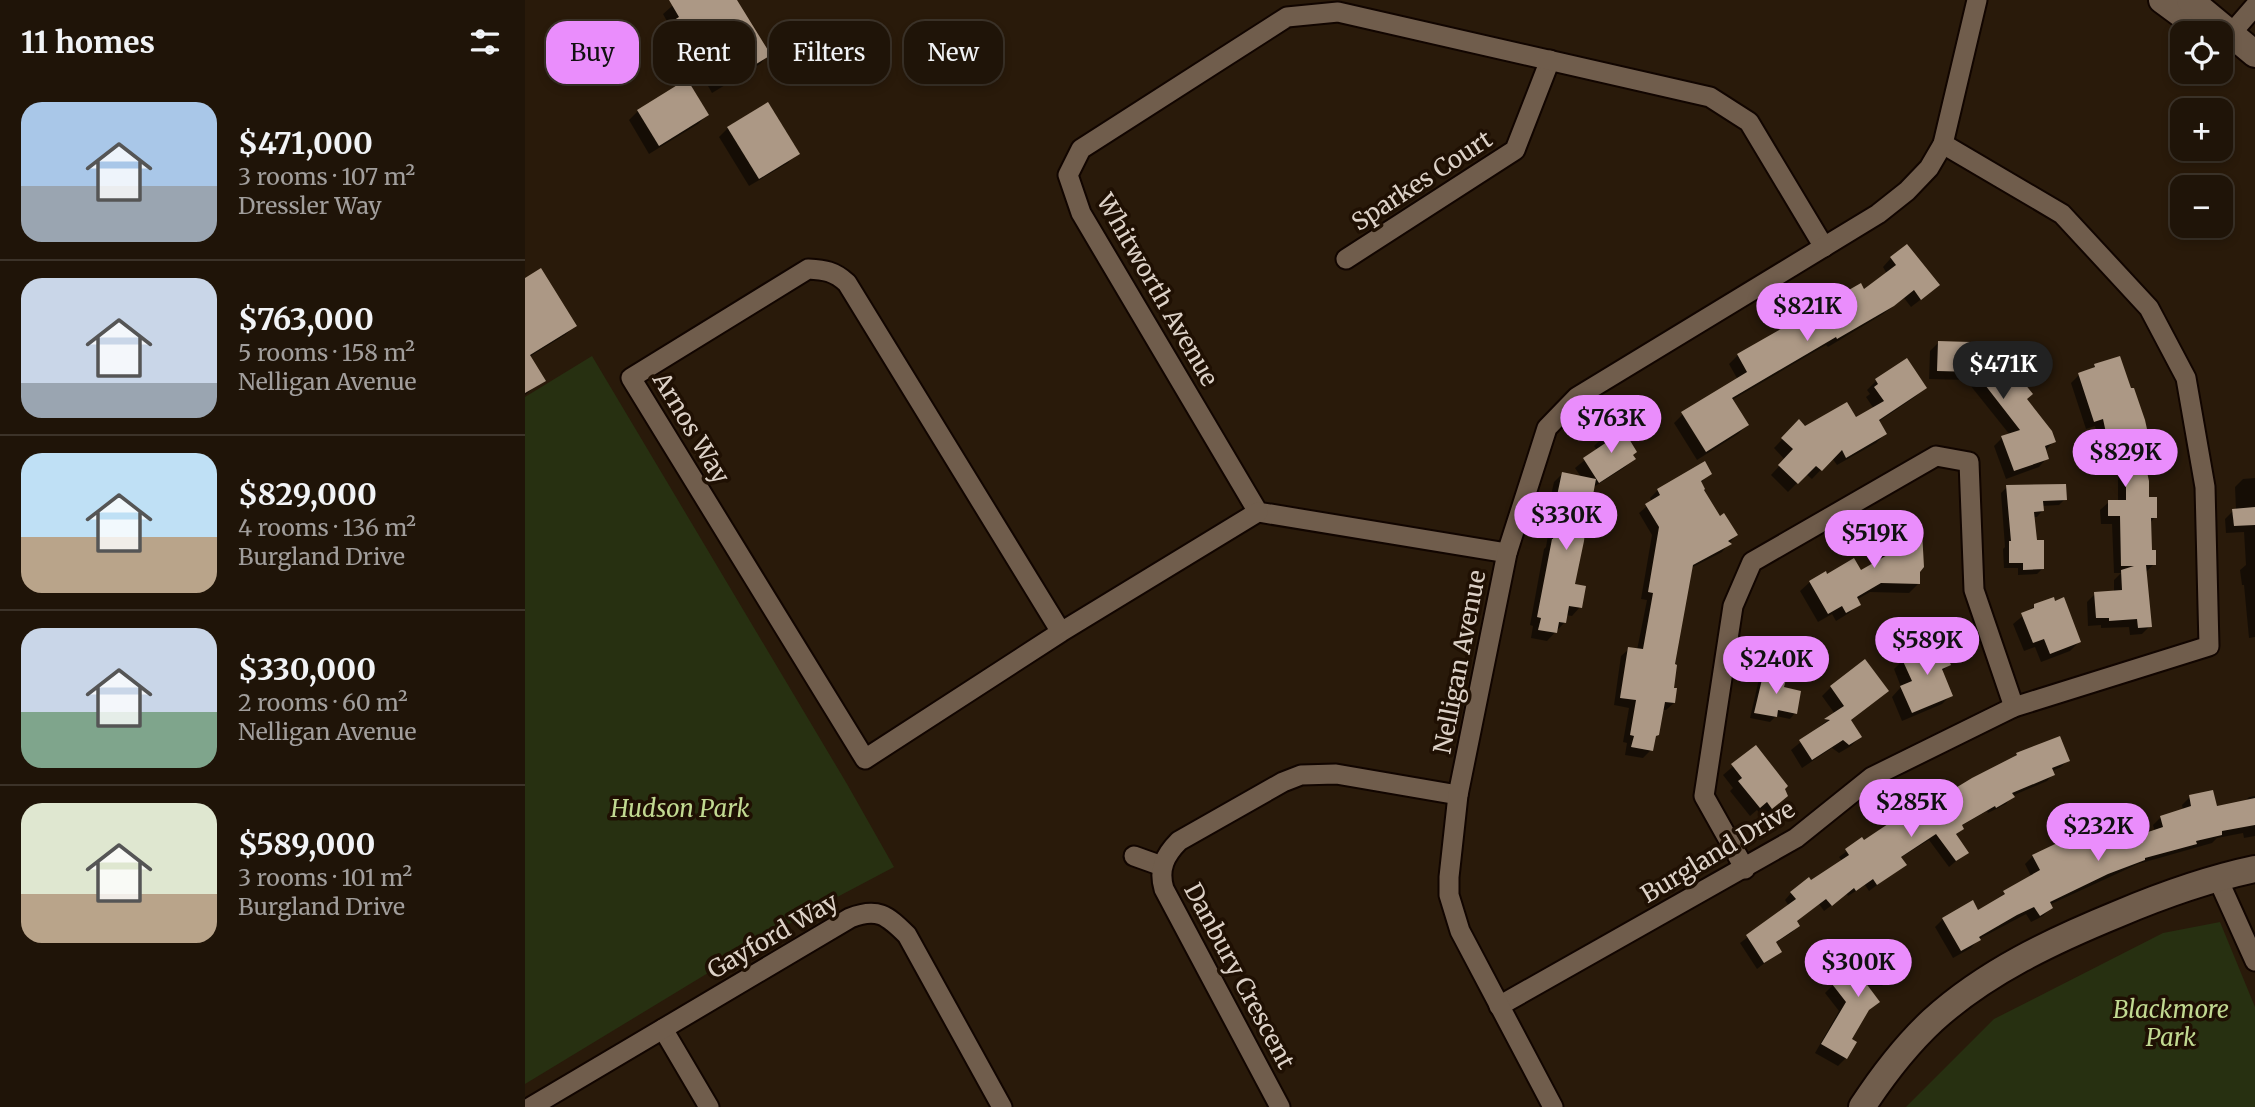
<!DOCTYPE html>
<html lang="en">
<head>
<meta charset="utf-8">
<style>
	body { margin:0; font-family:Merriweather,serif; background:#2c2116; color:#f1f3f6; height:100vh; display:flex; flex-direction:column; font-size:26px; white-space:nowrap }
	* { box-sizing:border-box; margin:0 }
	p { font-size:23px; color:#a19e9c }
	.icon { flex:none; width:38px; height:38px; fill:none; stroke:currentColor; stroke-width:2; stroke-linecap:round; stroke-linejoin:round }
	.map { position:relative; flex:1; overflow:hidden }
	.sheet { display:flex; flex-direction:column; background:#1f1408; width:525px }
	.sheet>* { flex:none }
	.top-card { position:absolute; left:21px; top:21px; width:665px; height:63px; display:flex; gap:14px }
	.buttons { position:absolute; left:1645px; top:21px; display:grid; gap:14px }
	.buttons a { display:grid; place-items:center; width:63px; height:63px; border-radius:14px; background:#1f1408; box-shadow:0 4px 10px #0003,0 0 0 2px #3c3329; font-size:35px }
	.price { position:absolute; translate:-50% -60px; padding:0 16px; border-radius:24px; background:#ea8dfc; color:#111; font-size:23px; line-height:46px; filter:drop-shadow(0 2px 4px #0008) }
	.price::after { content:''; position:absolute; left:50%; top:42px; width:21px; height:16px; margin-left:-10px; background:inherit; clip-path:polygon(0 0,100% 0,50% 100%) }
	.price.on { background:#222; color:#fff }
	ul { padding:0; list-style:none }
	li { display:flex; align-items:center; gap:21px; height:175px; padding:0 21px }
	li+li { border-top:2px solid #3c3329 }
	li span { display:grid; place-items:center; flex:none; width:196px; height:140px; border-radius:21px; color:#555 }
	li>.icon { margin-inline-start:auto }
	span .icon { width:84px; height:84px; fill:#fffc; stroke-width:1 }
	li b { font-size:30px }
	h2 { display:flex; justify-content:space-between; align-items:center; height:84px; padding:0 21px; font-size:30px }
	.chip { padding:0 24px; border-radius:21px; background:#1f1408; box-shadow:0 4px 10px #0003,0 0 0 2px #3c3329; font-size:24px; line-height:63px }
	.chip.on { background:#ea8dfc; color:#111 }
	main { display:flex; flex:1; min-height:0 }
	.map>svg:first-child { display:block }
	.green { fill:#273011 }
	.shadow { fill:#0007 }
	.building { fill:#ac9885 }
	.lines { fill:none; stroke-linecap:round; stroke-linejoin:round }
	.street-casing { stroke:#110500; stroke-width:23 }
	.secondary-casing { stroke:#110500; stroke-width:30 }
	.street { stroke:#705d4c; stroke-width:19 }
	.secondary { stroke:#705d4c; stroke-width:26 }
	.labels { text-anchor:middle; stroke-width:7; stroke-linejoin:round; paint-order:stroke }
	.street-label { font-size:24px; fill:#dcd1c7; stroke:#1f1003 }
	.park-label { font-size:24px; font-style:italic; fill:#c1d991; stroke:#1f1003 }
</style>
</head>
<body>
<main>
<section class="sheet">
<h2>11 homes<svg class="icon" aria-label="filters" viewBox="0 0 24 24"><path d="M4 7h16M4 17h16"/><circle cx="9" cy="7" r="2"/><circle cx="15" cy="17" r="2"/></svg></h2>
<ul>
<li><span style="background:linear-gradient(#a9c7e8 60%,#9aa5b1 0)"><svg class="icon" aria-label="home" viewBox="0 0 24 24"><path d="M3 11l9-7 9 7M6 9v11h12V9"/></svg></span><div><b>$471,000</b><p>3 rooms · 107 m²</p><p>Dressler Way</p></div></li>
<li><span style="background:linear-gradient(#c9d6e8 75%,#9aa5b1 0)"><svg class="icon" aria-label="home" viewBox="0 0 24 24"><path d="M3 11l9-7 9 7M6 9v11h12V9"/></svg></span><div><b>$763,000</b><p>5 rooms · 158 m²</p><p>Nelligan Avenue</p></div></li>
<li><span style="background:linear-gradient(#bfe0f5 60%,#b9a48a 0)"><svg class="icon" aria-label="home" viewBox="0 0 24 24"><path d="M3 11l9-7 9 7M6 9v11h12V9"/></svg></span><div><b>$829,000</b><p>4 rooms · 136 m²</p><p>Burgland Drive</p></div></li>
<li><span style="background:linear-gradient(#c9d6e8 60%,#7fa58c 0)"><svg class="icon" aria-label="home" viewBox="0 0 24 24"><path d="M3 11l9-7 9 7M6 9v11h12V9"/></svg></span><div><b>$330,000</b><p>2 rooms · 60 m²</p><p>Nelligan Avenue</p></div></li>
<li><span style="background:linear-gradient(#dfe7d0 65%,#b9a48a 0)"><svg class="icon" aria-label="home" viewBox="0 0 24 24"><path d="M3 11l9-7 9 7M6 9v11h12V9"/></svg></span><div><b>$589,000</b><p>3 rooms · 101 m²</p><p>Burgland Drive</p></div></li>
</ul>
</section>
<div class="map">
<svg width="1730" height="1107" viewBox="0 0 1730 1107">
	<rect width="100%" height="100%" fill="#291a0a"/>
	<g class="green">
		<path d="M 67,356 L 322,784 L 369,867 L 282,913 L 0,1084 L 0,397 Z"/>
		<path d="M 1695,922 L 1730,1007 L 1730,1107 L 1381,1107 L 1469,1019 L 1638,933 Z"/>
	</g>
	<g class="shadow">
		<path d="M 154,0 L 210,0 L 244,54 L 235,64 L 187,93 L 179,79 L 165,88 L 182,115 L 173,124 L 124,154 L 104,120 L 113,111 L 161,82 L 132,35 L 144,25 L 138,14 Z"/>
		<path d="M 203,128 L 272,153 L 263,163 L 224,186 L 194,137 Z"/>
		<path d="M 1366,258 L 1403,294 L 1386,307 L 1379,298 L 1358,314 L 1303,347 L 1301,345 L 1207,400 L 1222,425 L 1213,434 L 1172,460 L 1149,423 L 1158,414 L 1213,380 L 1204,364 L 1213,355 L 1339,292 L 1362,274 L 1358,267 Z"/>
		<path d="M 0,280 L 50,326 L 40,335 L 4,357 L 18,380 L 0,395 Z"/>
		<path d="M 1413,343 L 1444,352 L 1500,400 L 1529,441 L 1521,450 L 1522,458 L 1514,467 L 1481,479 L 1469,446 L 1477,438 L 1485,435 L 1441,380 L 1404,379 L 1405,351 Z"/>
		<path d="M 1570,366 L 1616,455 L 1623,499 L 1630,517 L 1625,523 L 1625,552 L 1629,564 L 1620,573 L 1625,626 L 1617,634 L 1605,635 L 1604,627 L 1576,628 L 1576,625 L 1563,626 L 1562,602 L 1570,594 L 1589,592 L 1589,580 L 1596,573 L 1589,573 L 1587,524 L 1576,524 L 1575,510 L 1584,502 L 1593,501 L 1593,472 L 1589,473 L 1590,469 L 1578,464 L 1570,426 L 1561,429 L 1546,383 L 1554,375 L 1564,371 Z"/>
		<path d="M 1351,381 L 1400,388 L 1390,397 L 1353,422 L 1360,434 L 1351,443 L 1312,465 L 1307,458 L 1287,479 L 1281,474 L 1263,492 L 1246,475 L 1260,460 L 1249,448 L 1274,422 L 1280,428 L 1330,420 L 1349,409 L 1341,397 L 1345,394 L 1342,390 Z"/>
		<path d="M 1078,437 L 1109,459 L 1099,468 L 1067,488 L 1063,498 L 1048,585 L 1055,607 L 1047,616 L 1040,615 L 1039,623 L 1022,641 L 1006,638 L 1008,626 L 1005,625 L 1019,549 L 1021,547 L 1025,523 L 1021,518 L 1029,482 L 1038,473 L 1056,477 L 1050,468 L 1072,450 L 1069,446 Z"/>
		<path d="M 1185,474 L 1175,483 L 1194,518 L 1211,535 L 1197,552 L 1166,568 L 1148,666 L 1147,689 L 1149,703 L 1141,710 L 1137,710 L 1126,750 L 1118,758 L 1100,755 L 1102,743 L 1098,742 L 1104,708 L 1089,705 L 1096,656 L 1104,649 L 1112,650 L 1122,600 L 1116,599 L 1127,535 L 1114,513 L 1127,502 L 1125,498 L 1133,490 Z"/>
		<path d="M 1730,478 L 1730,637 L 1724,638 L 1719,585 L 1717,585 L 1715,570 L 1721,565 L 1719,532 L 1701,533 L 1700,519 L 1708,511 L 1711,510 L 1710,487 L 1718,479 Z"/>
		<path d="M 1482,487 L 1540,499 L 1534,505 L 1517,506 L 1517,511 L 1512,517 L 1508,517 L 1510,542 L 1518,568 L 1512,574 L 1493,575 L 1493,568 L 1479,568 L 1478,549 L 1480,547 L 1476,493 Z"/>
		<path d="M 1365,519 L 1386,533 L 1393,572 L 1393,584 L 1384,593 L 1345,592 L 1331,600 L 1334,604 L 1324,613 L 1311,621 L 1307,614 L 1293,622 L 1275,591 L 1285,582 L 1300,573 L 1302,576 L 1336,572 L 1355,561 L 1356,528 Z"/>
		<path d="M 1510,606 L 1554,642 L 1545,651 L 1516,662 L 1510,647 L 1499,651 L 1488,624 Z"/>
		<path d="M 1378,660 L 1424,665 L 1416,672 L 1426,695 L 1417,704 L 1377,721 L 1367,697 L 1376,687 L 1369,669 Z"/>
		<path d="M 1240,673 L 1257,689 L 1270,713 L 1265,719 L 1251,716 L 1245,722 L 1225,718 L 1234,679 Z"/>
		<path d="M 1306,687 L 1362,691 L 1325,721 L 1335,737 L 1326,746 L 1314,753 L 1307,748 L 1277,768 L 1266,750 L 1310,714 L 1297,696 Z"/>
		<path d="M 1231,747 L 1251,805 L 1237,817 L 1232,810 L 1225,816 L 1205,791 L 1208,788 L 1198,775 Z"/>
		<path d="M 1492,754 L 1543,760 L 1536,767 L 1527,771 L 1528,774 L 1522,781 L 1487,796 L 1481,804 L 1463,813 L 1462,811 L 1436,826 L 1437,829 L 1430,836 L 1441,853 L 1424,867 L 1404,840 L 1375,858 L 1379,865 L 1344,891 L 1340,885 L 1323,896 L 1322,894 L 1299,911 L 1294,904 L 1270,922 L 1273,926 L 1266,933 L 1250,943 L 1255,951 L 1232,969 L 1215,943 L 1264,906 L 1260,900 L 1266,893 L 1317,861 L 1314,857 L 1337,840 L 1338,842 L 1390,815 L 1486,760 Z"/>
		<path d="M 1730,796 L 1730,836 L 1719,838 L 1718,833 L 1692,838 L 1687,843 L 1613,864 L 1524,905 L 1526,908 L 1518,916 L 1506,922 L 1501,914 L 1454,939 L 1446,948 L 1428,958 L 1410,927 L 1418,919 L 1452,912 L 1506,876 L 1500,864 L 1508,856 L 1555,850 L 1630,832 L 1628,825 L 1636,817 L 1658,810 L 1657,805 L 1665,797 L 1691,808 L 1719,802 L 1724,797 Z"/>
		<path d="M 1371,966 L 1366,978 L 1357,986 L 1341,986 L 1344,1009 L 1325,1039 L 1321,1058 L 1313,1066 L 1290,1053 L 1314,1011 L 1300,993 L 1308,985 Z"/>
	</g>
	<g class="building">
		<path d="M 144,0 L 212,0 L 246,55 L 197,85 L 189,71 L 174,80 L 141,25 L 154,17 Z"/>
		<path d="M 162,79 L 184,115 L 134,146 L 112,110 Z"/>
		<path d="M 243,102 L 275,154 L 234,179 L 202,127 Z"/>
		<path d="M 1382,244 L 1415,285 L 1396,300 L 1389,290 L 1369,306 L 1312,339 L 1311,337 L 1207,398 L 1224,425 L 1181,452 L 1156,412 L 1222,372 L 1212,354 L 1336,283 L 1339,289 L 1371,265 L 1365,257 Z"/>
		<path d="M 16,268 L 52,326 L 5,355 L 21,381 L 0,393 L 0,278 Z"/>
		<path d="M 1413,341 L 1446,342 L 1446,350 L 1464,351 L 1480,372 L 1486,367 L 1508,394 L 1502,399 L 1527,431 L 1531,442 L 1520,446 L 1524,459 L 1489,471 L 1476,436 L 1495,430 L 1450,372 L 1412,371 Z"/>
		<path d="M 1595,356 L 1606,388 L 1609,388 L 1620,420 L 1626,447 L 1618,454 L 1624,481 L 1624,497 L 1632,497 L 1632,518 L 1626,518 L 1627,550 L 1631,550 L 1631,565 L 1621,565 L 1627,627 L 1613,628 L 1612,619 L 1584,621 L 1584,618 L 1571,618 L 1569,592 L 1597,590 L 1596,570 L 1609,566 L 1596,566 L 1595,516 L 1583,516 L 1583,500 L 1601,500 L 1601,465 L 1595,466 L 1597,461 L 1586,456 L 1578,419 L 1569,422 L 1553,373 L 1570,367 L 1569,364 Z"/>
		<path d="M 1382,358 L 1402,388 L 1354,420 L 1362,434 L 1321,458 L 1317,450 L 1297,471 L 1291,466 L 1273,484 L 1253,465 L 1268,449 L 1256,438 L 1274,419 L 1280,426 L 1322,402 L 1331,417 L 1359,401 L 1349,387 L 1353,384 L 1350,379 Z"/>
		<path d="M 1095,424 L 1112,452 L 1108,455 L 1111,459 L 1074,483 L 1058,458 L 1082,442 L 1077,436 Z"/>
		<path d="M 1180,461 L 1187,474 L 1176,481 L 1180,489 L 1179,490 L 1195,516 L 1199,513 L 1213,535 L 1203,541 L 1207,544 L 1168,565 L 1150,664 L 1152,665 L 1149,688 L 1152,688 L 1150,703 L 1140,702 L 1134,735 L 1131,736 L 1128,751 L 1106,747 L 1109,736 L 1105,735 L 1111,700 L 1095,698 L 1103,647 L 1118,649 L 1128,593 L 1123,592 L 1134,527 L 1120,504 L 1135,495 L 1132,489 Z"/>
		<path d="M 1037,472 L 1071,479 L 1068,495 L 1064,497 L 1059,541 L 1050,584 L 1061,586 L 1057,608 L 1044,606 L 1041,623 L 1034,622 L 1032,633 L 1013,630 L 1016,618 L 1012,617 L 1027,539 L 1028,539 L 1033,514 L 1029,510 Z"/>
		<path d="M 1541,484 L 1542,500 L 1518,501 L 1519,511 L 1509,512 L 1512,540 L 1519,540 L 1519,569 L 1498,570 L 1498,563 L 1484,563 L 1484,541 L 1486,541 L 1481,485 Z"/>
		<path d="M 1730,507 L 1730,525 L 1709,526 L 1707,509 Z"/>
		<path d="M 1364,517 L 1388,518 L 1388,532 L 1397,531 L 1399,567 L 1395,572 L 1395,584 L 1356,583 L 1332,597 L 1336,605 L 1321,613 L 1317,606 L 1303,614 L 1284,581 L 1301,571 L 1302,574 L 1329,558 L 1336,570 L 1364,554 Z"/>
		<path d="M 1529,597 L 1530,601 L 1539,597 L 1556,642 L 1525,654 L 1519,639 L 1508,643 L 1496,613 L 1509,608 L 1509,604 Z"/>
		<path d="M 1415,640 L 1426,665 L 1417,669 L 1428,696 L 1387,713 L 1375,686 L 1387,681 L 1377,659 Z"/>
		<path d="M 1340,659 L 1364,691 L 1326,720 L 1337,737 L 1324,745 L 1318,740 L 1287,760 L 1274,740 L 1305,720 L 1299,719 L 1319,706 L 1305,686 Z"/>
		<path d="M 1239,671 L 1262,675 L 1259,687 L 1276,691 L 1272,714 L 1253,710 L 1252,717 L 1229,713 Z"/>
		<path d="M 1535,736 L 1545,761 L 1527,768 L 1530,775 L 1487,793 L 1490,797 L 1471,808 L 1470,806 L 1437,825 L 1439,829 L 1431,834 L 1444,853 L 1431,861 L 1411,834 L 1376,857 L 1382,865 L 1352,885 L 1348,879 L 1331,891 L 1329,888 L 1307,906 L 1301,899 L 1272,921 L 1275,926 L 1251,942 L 1257,952 L 1239,963 L 1221,935 L 1271,899 L 1265,892 L 1284,877 L 1286,880 L 1324,855 L 1320,849 L 1337,837 L 1339,840 L 1387,808 L 1391,812 L 1447,778 L 1492,755 L 1491,753 Z"/>
		<path d="M 1231,745 L 1263,786 L 1260,789 L 1263,796 L 1247,809 L 1242,802 L 1235,808 L 1213,781 L 1217,778 L 1206,764 Z"/>
		<path d="M 1688,790 L 1692,806 L 1730,798 L 1730,825 L 1697,831 L 1697,835 L 1671,841 L 1672,844 L 1620,858 L 1620,860 L 1583,874 L 1525,902 L 1528,908 L 1515,916 L 1509,907 L 1492,915 L 1454,937 L 1456,940 L 1436,951 L 1417,918 L 1448,900 L 1453,910 L 1480,894 L 1478,891 L 1515,870 L 1507,855 L 1549,835 L 1555,848 L 1608,828 L 1611,836 L 1638,827 L 1635,816 L 1666,806 L 1664,795 Z"/>
		<path d="M 1358,945 L 1374,965 L 1367,979 L 1337,978 L 1355,1002 L 1344,1010 L 1327,1039 L 1332,1042 L 1322,1059 L 1296,1044 L 1321,1002 L 1307,984 Z"/>
	</g>
	<g class="lines">
		<defs>
			<g id="street">
				<path d="M 1697,44 L 1730,6"/>
				<path d="M 821,259 L 990,150 L 1025,60"/>
				<path d="M 982,553 L 733,512 L 556,213 L 543,175 L 556,149 L 762,17 L 813,12 L 1185,97 L 1224,122 L 1299,247"/>
				<path d="M 536,632 L 340,759 L 106,378 L 283,269 C 300,270 309,271 322,283 L 536,632 L 733,512"/>
				<path d="M 609,856 L 637,866"/>
				<path d="M 1220,869 L 1179,796 L 1208,606 L 1227,562 L 1411,456 L 1444,462 L 1449,590 L 1489,707"/>
				<path d="M 1692,877 L 1730,961"/>
				<path d="M 974,1006 L 1271,838 L 1347,777 L 1489,707 L 1684,646 L 1680,487 L 1661,378 L 1624,308 L 1537,214 L 1418,144"/>
				<path d="M 138,1029 L 184,1107"/>
				<path d="M 6,1107 L 325,918 C 352,907 362,915 382,935 L 477,1107"/>
				<path d="M 755,1107 L 639,889 C 633,869 640,855 654,841 L 758,782 L 776,775 L 811,774 L 933,795"/>
				<path d="M 1028,1107 L 935,931 L 924,895 L 924,877 L 933,795 L 982,553 L 1022,428 L 1052,397 L 1353,214 L 1382,191 L 1404,168 L 1418,144 L 1452,0"/>
			</g>
			<g id="secondary">
				<path d="M 1637,0 L 1675,28"/>
				<path d="M 1665,0 L 1730,54"/>
				<path d="M 1337,1107 C 1358,1075 1380,1046 1408,1020 C 1461,972 1527,941 1593,914 C 1638,895 1683,879 1730,869"/>
			</g>
		</defs>
		<use href="#street" class="street-casing"/>
		<use href="#secondary" class="secondary-casing"/>
		<use href="#street" class="street"/>
		<use href="#secondary" class="secondary"/>
	</g>
	<g class="labels">
		<g class="street-label">
			<text transform="translate(897 181) rotate(-33)" y="8">Sparkes Court</text>
			<text transform="translate(632 290) rotate(60)" y="8">Whitworth Avenue</text>
			<text transform="translate(166 428) rotate(59)" y="8">Arnos Way</text>
			<text transform="translate(935 662) rotate(-79)" y="8">Nelligan Avenue</text>
			<text transform="translate(1193 852) rotate(-31)" y="8">Burgland Drive</text>
			<text transform="translate(248 936) rotate(-30)" y="8">Gayford Way</text>
			<text transform="translate(714 976) rotate(62)" y="8">Danbury Crescent</text>
		</g>
		<g class="park-label">
			<text x="155" y="817">Hudson Park</text>
			<text x="1646" y="1018">Blackmore<tspan x="1646" dy="28">Park</tspan></text>
		</g>
	</g>
</svg>
<div class="buttons">
<a><svg class="icon" aria-label="locate" viewBox="0 0 24 24"><circle cx="12" cy="12" r="6"/><path d="M12 2v4M12 18v4M2 12h4M18 12h4"/></svg></a>
<a>+</a>
<a>−</a>
</div>
<b class="price" style="left:1282px;top:343px">$821K</b>
<b class="price on" style="left:1478px;top:401px">$471K</b>
<b class="price" style="left:1086px;top:455px">$763K</b>
<b class="price" style="left:1600px;top:489px">$829K</b>
<b class="price" style="left:1041px;top:552px">$330K</b>
<b class="price" style="left:1349px;top:570px">$519K</b>
<b class="price" style="left:1402px;top:677px">$589K</b>
<b class="price" style="left:1251px;top:696px">$240K</b>
<b class="price" style="left:1386px;top:839px">$285K</b>
<b class="price" style="left:1573px;top:863px">$232K</b>
<b class="price" style="left:1333px;top:999px">$300K</b>
<div class="top-card">
<a class="chip on">Buy</a>
<a class="chip">Rent</a>
<a class="chip">Filters</a>
<a class="chip">New</a>
</div>
</div>
</main>
</body>
</html>
